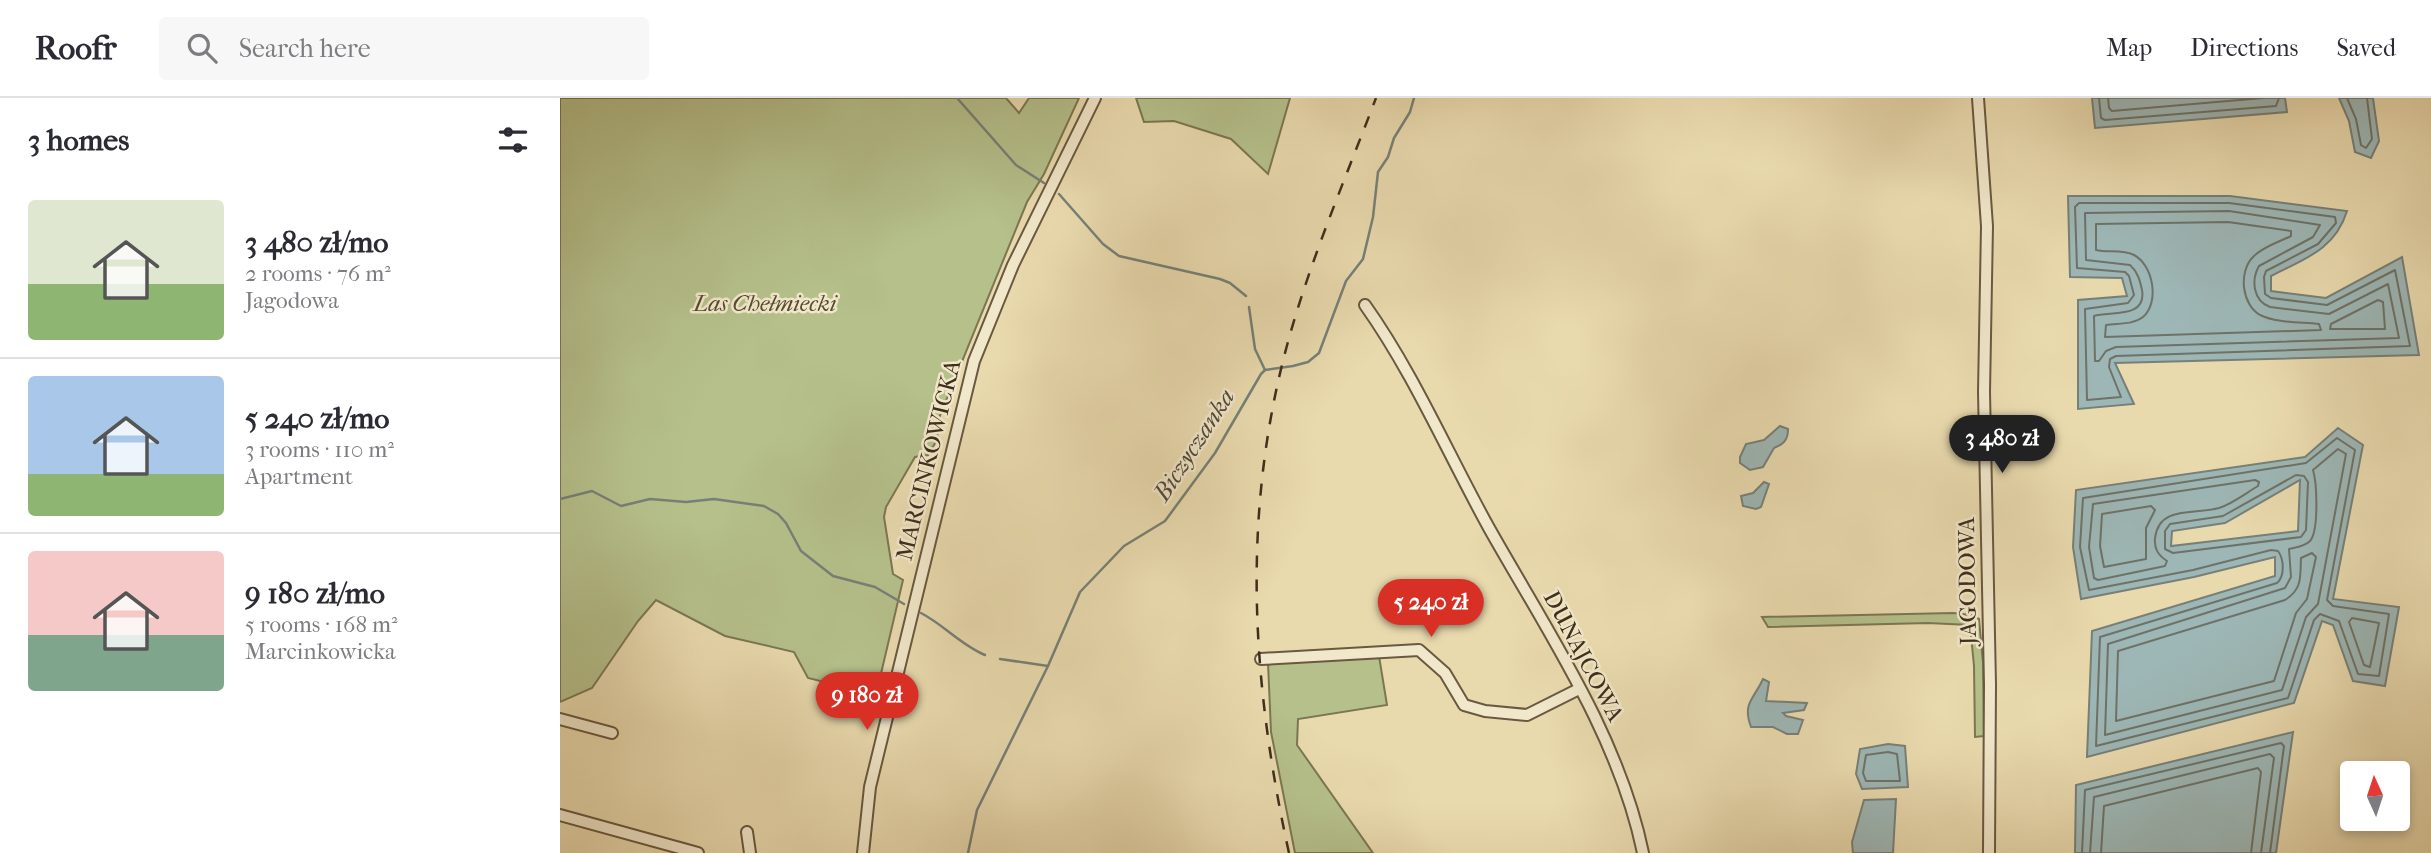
<!DOCTYPE html>
<html lang="en">
<head>
<meta charset="utf-8">
<style>
	body { margin:0; font-family:"IM FELL French Canon",serif; background:#f7f7f7; color:#2b2b33; height:100vh; display:flex; flex-direction:column; font-size:26px; white-space:nowrap }
	* { box-sizing:border-box; margin:0 }
	p { font-size:23px; color:#7c7c81 }
	.icon { flex:none; width:38px; height:38px; fill:none; stroke:currentColor; stroke-width:2; stroke-linecap:round; stroke-linejoin:round }
	.map { position:relative; flex:1; overflow:hidden }
	.drawer { display:flex; flex-direction:column; background:#fff; width:560px }
	.drawer>* { flex:none }
	.needle { width:46px; rotate:357deg }
	.fabs { position:absolute; left:1780px; top:663px; display:grid; gap:14px }
	.fabs a { display:grid; place-items:center; width:70px; height:70px; border-radius:7px; background:#fff; box-shadow:0 4px 10px #0003; font-size:35px }
	.price { position:absolute; translate:-50% -60px; padding:0 16px; border-radius:24px; background:#d93025; color:#fff; font-size:23px; line-height:46px; filter:drop-shadow(0 2px 4px #0008) }
	.price::after { content:''; position:absolute; left:50%; top:42px; width:21px; height:16px; margin-left:-10px; background:inherit; clip-path:polygon(0 0,100% 0,50% 100%) }
	.price.active { background:#222; color:#fff }
	ul { padding:0; list-style:none }
	li { display:flex; align-items:center; gap:21px; height:175px; padding:0 28px }
	li+li { border-top:2px solid #e1e1e2 }
	li span { display:grid; place-items:center; flex:none; width:196px; height:140px; border-radius:7px; color:#555 }
	li>.icon { margin-inline-start:auto }
	span .icon { width:84px; height:84px; fill:#fffc; stroke-width:1 }
	li b { font-size:30px }
	h2 { display:flex; justify-content:space-between; align-items:center; height:84px; padding:0 28px; font-size:30px }
	header { display:flex; align-items:center; gap:42px; box-sizing:border-box; height:98px; padding:0 35px; background:#fff; border-bottom:2px solid #e1e1e2 }
	header strong { font-size:33px }
	nav { display:flex; gap:38px; margin-inline-start:auto; font-size:24px }
	.search { width:490px; height:63px; background:#f7f7f7; display:flex; align-items:center; gap:18px; box-sizing:border-box; padding:0 24px; border-radius:7px; color:#7c7c81; font-size:26px }
	main { display:flex; flex:1; min-height:0 }
	.map>svg:first-child { display:block }
	.green { fill:#b5c08b; stroke:#7a7753; stroke-width:2 }
	.water { fill:#9db7b6; stroke:#778078; stroke-width:2; fill-rule:evenodd }
	.lines { fill:none; stroke-linecap:round; stroke-linejoin:round }
	.shore { stroke:#6e7268; stroke-width:2 }
	.stream { stroke:#778078; stroke-width:2.5 }
	.minor-casing { stroke:#695940; stroke-width:14 }
	.minor { stroke:#f1e7ca; stroke-width:10 }
	.rail { stroke:#3e2e1b; stroke-width:2.5; stroke-dasharray:12 12; stroke-linecap:butt }
	.labels { text-anchor:middle; stroke-width:5; stroke-linejoin:round; paint-order:stroke }
	.park-label { font-size:23px; font-style:italic; fill:#564b31; stroke:#f1e7ca }
	.street-label { font-size:23px; fill:#3e2e1b; stroke:#f1e7ca }
	.water-label { font-size:24px; font-style:italic; fill:#51493a; stroke:#f1e7ca }
</style>
</head>
<body>
<header>
<strong>Roofr</strong>
<div class="search"><svg class="icon" aria-label="search" viewBox="0 0 24 24"><circle cx="10" cy="10" r="6"/><path d="M15 15l6 6"/></svg>Search here</div>
<nav><a>Map</a><a>Directions</a><a>Saved</a></nav>
</header>
<main>
<section class="drawer">
<h2>3 homes<svg class="icon" aria-label="filters" viewBox="0 0 24 24"><path d="M4 7h16M4 17h16"/><circle cx="9" cy="7" r="2"/><circle cx="15" cy="17" r="2"/></svg></h2>
<ul>
<li><span style="background:linear-gradient(#dfe7d0 60%,#8fb573 0)"><svg class="icon" aria-label="home" viewBox="0 0 24 24"><path d="M3 11l9-7 9 7M6 9v11h12V9"/></svg></span><div><b>3 480 zł/mo</b><p>2 rooms · 76 m²</p><p>Jagodowa</p></div></li>
<li><span style="background:linear-gradient(#a9c7e8 70%,#8fb573 0)"><svg class="icon" aria-label="home" viewBox="0 0 24 24"><path d="M3 11l9-7 9 7M6 9v11h12V9"/></svg></span><div><b>5 240 zł/mo</b><p>3 rooms · 110 m²</p><p>Apartment</p></div></li>
<li><span style="background:linear-gradient(#f6c9c9 60%,#7fa58c 0)"><svg class="icon" aria-label="home" viewBox="0 0 24 24"><path d="M3 11l9-7 9 7M6 9v11h12V9"/></svg></span><div><b>9 180 zł/mo</b><p>5 rooms · 168 m²</p><p>Marcinkowicka</p></div></li>
</ul>
</section>
<div class="map">
<svg width="1871" height="755" viewBox="0 0 1871 755">
	<rect width="100%" height="100%" fill="#e9daae"/>
	<filter id="stains"><feTurbulence type="fractalNoise" baseFrequency=".00286" numOctaves="4"/><feColorMatrix values="0 0 0 0 .2 0 0 0 0 .09 0 0 0 0 .02 0 0 0 .5 -.17"/></filter>
	<radialGradient id="worn" r=".72"><stop offset=".6" stop-color="#630" stop-opacity="0"/><stop offset="1" stop-color="#630" stop-opacity=".3"/></radialGradient>
	<g class="green">
		<path d="M 0,0 L 446,0 L 459,15 L 469,0 L 519,0 L 484,76 L 467,104 L 379,320 L 377,342 L 368,357 L 355,359 L 326,409 L 324,419 L 333,476 L 343,482 L 316,597 L 248,580 L 234,554 L 165,538 L 96,502 L 78,523 L 32,590 L 0,604 Z"/>
		<path d="M 576,0 L 730,0 L 708,76 L 671,41 L 614,23 L 584,24 Z"/>
		<path d="M 1393,515 L 1411,517 L 1419,521 L 1423,565 L 1424,638 L 1415,639 L 1414,568 L 1410,527 L 1368,525 L 1208,529 L 1202,519 Z"/>
		<path d="M 819,558 L 827,607 L 738,621 L 737,647 L 813,755 L 735,755 L 711,634 L 708,565 Z"/>
	</g>
	<g class="water">
		<path d="M 1532,0 L 1725,0 L 1727,14 L 1535,30 Z"/>
		<path d="M 1779,0 L 1813,0 L 1819,43 L 1811,60 L 1795,54 L 1789,23 Z"/>
		<path d="M 1508,98 L 1670,98 L 1787,113 C 1775,152 1744,161 1711,178 L 1711,193 L 1766,200 L 1842,159 L 1859,257 L 1555,265 L 1574,306 L 1518,311 L 1518,202 L 1567,198 L 1562,180 L 1510,179 Z"/>
		<path d="M 1220,328 L 1228,331 C 1228,342 1224,346 1214,350 L 1203,369 L 1190,372 L 1180,365 L 1180,359 L 1186,346 L 1204,342 Z"/>
		<path d="M 1778,330 L 1803,347 L 1773,501 L 1839,509 L 1825,588 L 1793,583 L 1773,527 L 1762,523 L 1734,605 L 1527,659 L 1532,533 L 1715,478 L 1715,459 L 1634,479 L 1521,501 L 1513,449 L 1516,392 L 1745,359 ZM 1740,382 L 1738,433 L 1611,448 L 1612,433 L 1665,425 Z"/>
		<path d="M 1204,384 L 1209,386 L 1201,409 L 1196,411 L 1183,408 L 1181,398 L 1193,395 Z"/>
		<path d="M 1203,581 L 1209,584 L 1206,603 L 1247,605 L 1244,612 L 1223,615 L 1226,618 L 1243,622 L 1238,636 L 1227,636 L 1213,629 L 1191,629 C 1182,605 1194,601 1203,581 Z"/>
		<path d="M 1733,634 L 1716,755 L 1515,755 L 1516,687 Z"/>
		<path d="M 1328,646 L 1345,648 L 1348,689 L 1302,691 L 1296,676 L 1300,651 Z"/>
		<path d="M 1336,701 L 1333,755 L 1293,755 L 1292,744 L 1304,702 Z"/>
	</g>
	<g class="lines">
		<g class="shore">
			<path d="M 1539,0 L 1541,20 L 1545,22 L 1716,8 L 1719,0"/>
			<path d="M 1548,0 L 1549,10 L 1552,13 L 1703,0"/>
			<path d="M 1787,0 L 1796,21 L 1801,47 L 1806,50 L 1812,41 L 1807,0"/>
			<path d="M 1519,105 L 1669,105 L 1775,119 L 1776,125 L 1758,146 L 1706,173 L 1704,179 L 1705,196 L 1711,200 L 1767,207 L 1835,172 L 1850,248 L 1556,258 L 1550,261 L 1549,269 L 1561,299 L 1527,302 L 1525,211 L 1568,205 L 1574,197 L 1569,178 L 1565,174 L 1517,170 L 1515,109 Z"/>
			<path d="M 1669,113 L 1760,127 L 1753,139 L 1699,168 C 1691,182 1693,203 1710,209 L 1769,216 L 1828,186 L 1839,240 L 1556,249 L 1546,253 L 1539,263 L 1535,263 L 1534,218 C 1550,213 1587,221 1582,192 C 1580,183 1578,174 1570,167 L 1526,162 L 1525,115 Z"/>
			<path d="M 1668,124 L 1731,133 L 1731,138 C 1719,144 1702,149 1693,159 C 1678,174 1682,207 1700,217 C 1716,225 1741,224 1759,226 L 1761,232 L 1545,239 L 1546,227 C 1558,225 1573,227 1583,219 C 1600,204 1593,167 1574,157 C 1562,151 1548,155 1536,152 L 1536,126 Z"/>
			<path d="M 1818,202 L 1823,204 L 1825,231 L 1770,231 L 1771,226 Z"/>
			<path d="M 1777,340 L 1795,352 L 1767,502 L 1773,508 L 1829,516 L 1819,578 L 1798,576 L 1779,523 L 1760,516 L 1754,522 L 1728,600 L 1536,648 L 1540,539 L 1717,485 C 1725,478 1724,461 1718,453 L 1711,452 L 1633,472 L 1529,492 L 1520,449 L 1523,400 L 1746,365 Z"/>
			<path d="M 1778,351 L 1786,356 L 1758,506 L 1746,519 L 1722,592 L 1545,637 L 1548,546 L 1725,490 L 1731,479 L 1729,451 C 1736,449 1744,449 1750,443 C 1759,433 1757,385 1753,372 Z"/>
			<path d="M 1736,377 L 1744,378 L 1748,384 L 1746,432 L 1741,439 L 1613,455 L 1605,451 L 1605,433 L 1610,426 L 1663,418 Z"/>
			<path d="M 1695,382 L 1699,384 L 1698,388 C 1686,395 1672,406 1659,410 C 1634,417 1599,407 1595,440 C 1594,451 1598,457 1607,463 L 1605,468 L 1538,482 L 1534,480 L 1529,449 L 1533,406 Z"/>
			<path d="M 1591,408 L 1595,412 L 1586,430 L 1586,461 L 1544,469 L 1540,448 L 1542,416 Z"/>
			<path d="M 1752,455 L 1756,459 L 1747,501 L 1736,515 L 1714,583 L 1556,623 L 1558,553 L 1725,502 C 1743,491 1740,478 1741,460 Z"/>
			<path d="M 1792,520 L 1819,525 L 1810,569 L 1804,567 L 1789,524 Z"/>
			<path d="M 1328,654 L 1337,656 L 1340,683 L 1306,683 L 1303,675 L 1306,657 Z"/>
			<path d="M 1522,755 L 1525,692 L 1721,645 L 1724,648 L 1710,755"/>
			<path d="M 1530,755 L 1534,699 L 1710,656 L 1714,660 L 1701,755"/>
			<path d="M 1541,755 L 1544,708 L 1698,670 L 1701,674 L 1691,755"/>
		</g>
		<g class="stream">
			<path d="M 397,0 L 456,67 L 484,85"/>
			<path d="M 499,96 L 543,146 L 559,158 L 660,181 L 670,185 L 686,198"/>
			<path d="M 689,209 L 695,251 L 705,272"/>
			<path d="M 0,401 L 32,393 L 61,408 L 90,401 L 126,404 L 154,401 L 204,408 L 218,416 L 226,425 L 241,453 L 273,478 L 315,489 L 344,506"/>
			<path d="M 361,515 C 384,527 401,547 425,557"/>
			<path d="M 440,561 L 488,568"/>
			<path d="M 408,755 L 417,712 L 488,568 L 520,494 L 564,448 L 605,423 L 655,355 L 701,276 L 705,272 L 733,268 L 748,264 L 759,255 L 786,183 L 803,161 L 813,119 L 818,74 L 828,59 L 834,40 L 850,14 L 854,0"/>
		</g>
		<defs>
			<g id="minor">
				<path d="M 1418,0 L 1427,128 L 1424,294 L 1430,586 L 1429,755"/>
				<path d="M 805,207 C 854,276 888,356 929,430 C 987,533 1059,638 1083,755"/>
				<path d="M 701,561 L 859,552 L 885,575 L 904,607 L 925,613 L 967,617 L 1019,591"/>
				<path d="M 0,621 L 52,635"/>
				<path d="M 0,717 L 138,755"/>
				<path d="M 187,734 L 190,755"/>
				<path d="M 303,755 L 310,689 L 414,263 L 453,167 L 535,0"/>
			</g>
		</defs>
		<use href="#minor" class="minor-casing"/>
		<use href="#minor" class="minor"/>
		<path class="rail" d="M 729,755 C 691,582 681,413 729,240 C 752,158 786,79 816,0"/>
	</g>
	<g class="labels">
		<g class="park-label">
			<text x="205" y="213">Las Chełmiecki</text>
		</g>
		<g class="street-label">
			<text transform="translate(368 362) rotate(-76)" y="8">MARCINKOWICKA</text>
			<text transform="translate(1407 483) rotate(-91)" y="8">JAGODOWA</text>
			<text transform="translate(1024 558) rotate(62)" y="8">DUNAJCOWA</text>
		</g>
		<g class="water-label">
			<text transform="translate(634 347) rotate(-57)" y="8">Biczyczanka</text>
		</g>
	</g>
	<rect width="100%" height="100%" filter="url(#stains)"/>
	<rect width="100%" height="100%" fill="url(#worn)"/>
</svg>
<div class="fabs">
<a><svg class="needle" viewBox="-14 -14 28 28"><path d="M0-13l5 13h-10z" fill="#e53935"/><path d="M0 13l5-13h-10z" fill="#7c7c81"/></svg></a>
</div>
<b class="price active" style="left:1442px;top:377px">3 480 zł</b>
<b class="price" style="left:871px;top:541px">5 240 zł</b>
<b class="price" style="left:307px;top:634px">9 180 zł</b>
</div>
</main>
</body>
</html>
